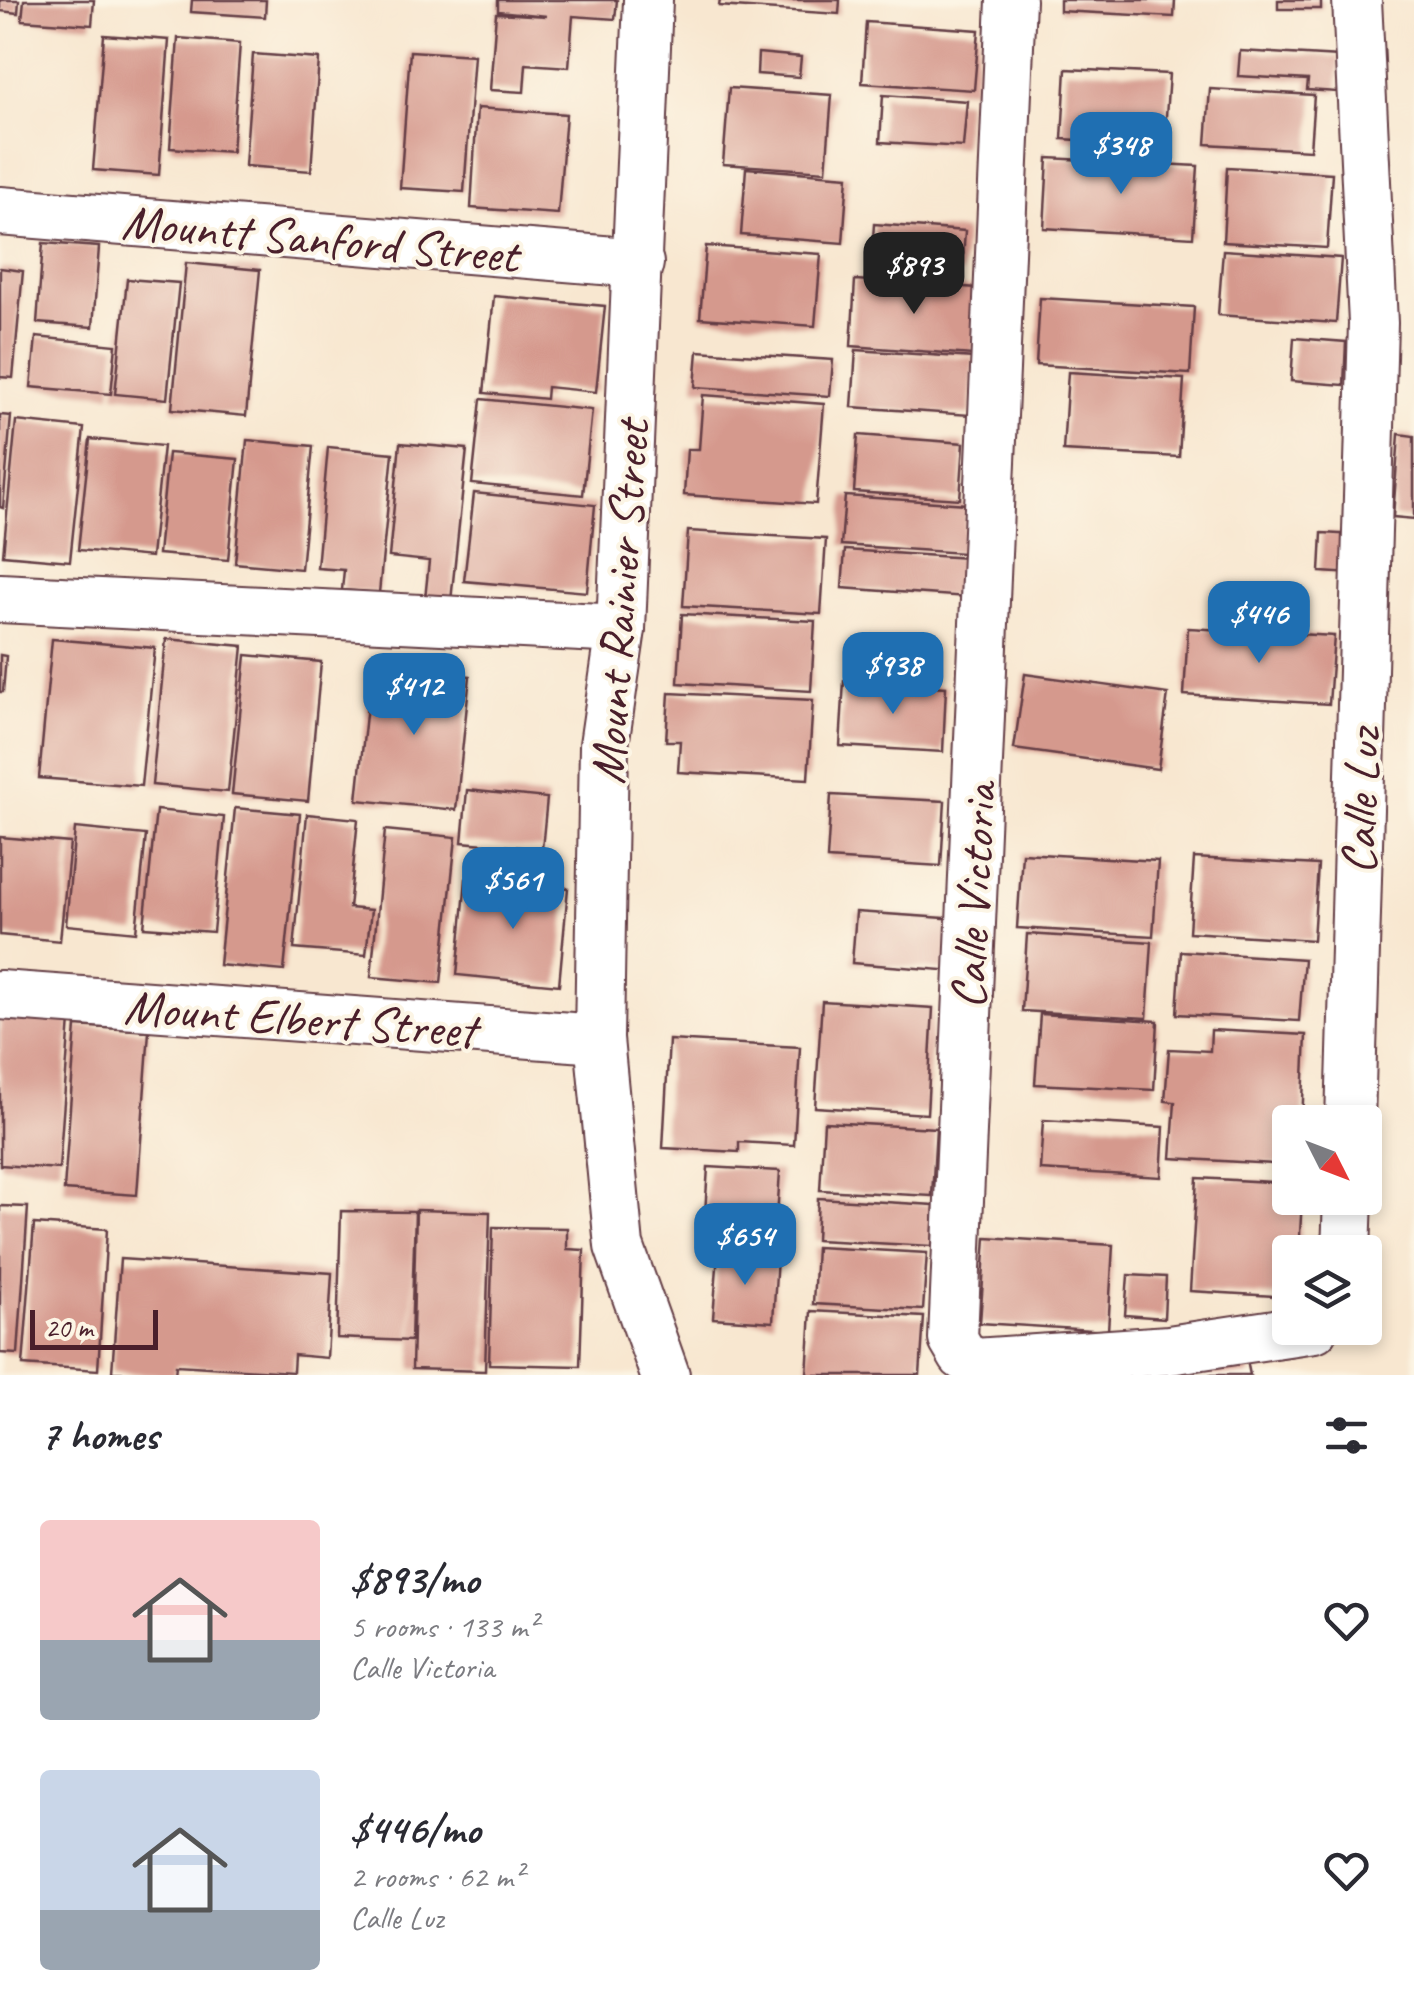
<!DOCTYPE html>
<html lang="en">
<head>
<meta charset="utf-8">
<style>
	body { margin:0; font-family:Caveat,sans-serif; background:#f7f7f7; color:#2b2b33; height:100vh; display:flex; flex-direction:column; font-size:38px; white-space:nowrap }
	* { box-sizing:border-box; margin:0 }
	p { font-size:32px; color:#7c7c81 }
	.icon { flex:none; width:55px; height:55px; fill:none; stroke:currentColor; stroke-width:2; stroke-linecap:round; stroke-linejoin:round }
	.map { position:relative; height:1375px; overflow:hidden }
	.side { display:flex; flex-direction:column; background:#fff; flex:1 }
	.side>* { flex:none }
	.needle { width:65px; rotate:132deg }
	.tools { position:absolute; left:1272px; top:1105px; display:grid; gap:20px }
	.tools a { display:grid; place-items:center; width:110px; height:110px; border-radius:10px; background:#fff; box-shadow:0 5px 15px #0003; font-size:50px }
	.scale { position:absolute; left:30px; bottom:25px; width:128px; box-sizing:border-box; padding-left:10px; border:5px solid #4a1f2b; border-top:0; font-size:28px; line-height:35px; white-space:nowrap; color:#4a1f2b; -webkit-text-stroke:8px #fcf5e5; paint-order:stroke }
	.price { position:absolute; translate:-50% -85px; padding:0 22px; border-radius:20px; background:#1f6fb2; color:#fff; font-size:32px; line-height:65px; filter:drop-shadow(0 2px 5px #0008) }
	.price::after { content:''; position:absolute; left:50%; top:60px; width:30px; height:22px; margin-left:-15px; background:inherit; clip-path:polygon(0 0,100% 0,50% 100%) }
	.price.on { background:#222; color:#fff }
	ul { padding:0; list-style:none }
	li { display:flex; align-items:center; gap:30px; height:250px; padding:0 40px }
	li span { display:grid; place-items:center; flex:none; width:280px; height:200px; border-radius:10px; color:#555 }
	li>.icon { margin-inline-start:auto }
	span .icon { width:120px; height:120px; fill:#fffc; stroke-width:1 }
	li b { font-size:42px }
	h2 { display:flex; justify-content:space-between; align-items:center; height:120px; padding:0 40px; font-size:42px }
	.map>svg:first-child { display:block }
	.building { fill:#d5998d }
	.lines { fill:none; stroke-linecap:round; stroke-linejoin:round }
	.street-casing { stroke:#643d44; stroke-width:52 }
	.street { stroke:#fff; stroke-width:48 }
	.labels { text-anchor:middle; stroke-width:8; stroke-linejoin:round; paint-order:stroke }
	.street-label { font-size:50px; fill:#4a1f2b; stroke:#fcf5e5 }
</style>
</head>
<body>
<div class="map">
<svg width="1414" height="1375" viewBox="0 0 1414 1375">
	<rect width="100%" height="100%" fill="#fcf5e5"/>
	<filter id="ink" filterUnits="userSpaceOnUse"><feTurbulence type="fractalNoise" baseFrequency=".01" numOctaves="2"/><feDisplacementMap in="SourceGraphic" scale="20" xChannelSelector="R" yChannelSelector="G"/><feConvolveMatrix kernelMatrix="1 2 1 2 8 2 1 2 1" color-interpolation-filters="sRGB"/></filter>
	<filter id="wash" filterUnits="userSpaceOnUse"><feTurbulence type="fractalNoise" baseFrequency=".0048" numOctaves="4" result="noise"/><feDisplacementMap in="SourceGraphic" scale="40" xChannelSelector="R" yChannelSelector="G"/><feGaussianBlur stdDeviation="2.25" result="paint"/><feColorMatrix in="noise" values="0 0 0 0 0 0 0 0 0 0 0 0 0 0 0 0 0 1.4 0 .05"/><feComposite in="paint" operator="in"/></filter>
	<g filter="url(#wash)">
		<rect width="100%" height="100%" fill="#f8e7d0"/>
		<g id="blocks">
			<g class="building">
				<path d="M 0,0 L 19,0 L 18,13 L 0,11 Z"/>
				<path d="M 24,0 L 94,0 L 92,25 L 22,20 Z"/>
				<path d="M 192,0 L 266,0 L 265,17 L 191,12 Z"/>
				<path d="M 498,0 L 617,0 L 615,19 L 573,16 L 569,67 L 526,64 L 524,92 L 490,90 L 496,13 L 547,16 L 498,11 Z"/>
				<path d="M 720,0 L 840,0 L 839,14 L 719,6 Z"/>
				<path d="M 1060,0 L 1175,0 L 1174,17 L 1060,11 Z"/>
				<rect x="1278" y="0" width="43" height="9"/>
				<path d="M 866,22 L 979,30 L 974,90 L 862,83 Z"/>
				<path d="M 104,35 L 169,40 L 159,175 L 93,170 Z"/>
				<path d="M 178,38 L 240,43 L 232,152 L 170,148 Z"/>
				<path d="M 410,51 L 474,55 L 464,192 L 400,188 Z"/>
				<path d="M 1240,51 L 1339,57 L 1337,92 L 1307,90 L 1308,80 L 1238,76 Z"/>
				<path d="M 758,53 L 801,57 L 799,77 L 757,74 Z"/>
				<path d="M 253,54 L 319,59 L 311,171 L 245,166 Z"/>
				<path d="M 1066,69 L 1169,74 L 1164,145 L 1062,139 Z"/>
				<path d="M 729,88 L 832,95 L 826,171 L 723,164 Z"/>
				<path d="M 1210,89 L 1314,95 L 1310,150 L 1206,144 Z"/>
				<path d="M 883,95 L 967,101 L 963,147 L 880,142 Z"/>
				<path d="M 477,108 L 566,114 L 558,214 L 471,208 Z"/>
				<path d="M 1048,158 L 1198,166 L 1193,237 L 1044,228 Z"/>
				<path d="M 1227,167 L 1332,173 L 1327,248 L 1223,242 Z"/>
				<path d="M 746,168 L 848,176 L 843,243 L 741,235 Z"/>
				<path d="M 874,224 L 965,231 L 962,274 L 871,268 Z"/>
				<path d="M 43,243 L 99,247 L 93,327 L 37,323 Z"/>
				<path d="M 706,246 L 821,254 L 815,326 L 700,318 Z"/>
				<path d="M 1223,250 L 1341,258 L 1336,323 L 1218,315 Z"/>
				<path d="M 186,263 L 260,270 L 246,416 L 172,409 Z"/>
				<path d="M 0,268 L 23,271 L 13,378 L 0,377 Z"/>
				<path d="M 127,279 L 179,283 L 167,399 L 115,394 Z"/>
				<path d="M 855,280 L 978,288 L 973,355 L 851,346 Z"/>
				<path d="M 494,296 L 605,306 L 596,392 L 547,387 L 546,399 L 484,393 Z"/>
				<path d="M 1040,298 L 1194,307 L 1190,374 L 1036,365 Z"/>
				<path d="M 36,337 L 116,345 L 111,394 L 31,387 Z"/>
				<path d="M 1294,338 L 1346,342 L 1344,385 L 1291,381 Z"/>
				<path d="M 856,350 L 974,358 L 970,415 L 852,407 Z"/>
				<path d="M 698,351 L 833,360 L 830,396 L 695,387 Z"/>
				<path d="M 1068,372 L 1184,379 L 1179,457 L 1063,451 Z"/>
				<path d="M 703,395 L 824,404 L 816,504 L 684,495 L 687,449 L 699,449 Z"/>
				<path d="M 481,399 L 592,410 L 583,495 L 472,484 Z"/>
				<path d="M 0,415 L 11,416 L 3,508 L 0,507 Z"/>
				<path d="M 16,421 L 84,428 L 70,561 L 3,555 Z"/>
				<path d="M 1399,434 L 1414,436 L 1414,519 L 1393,517 Z"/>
				<path d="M 858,435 L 964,443 L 960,499 L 854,492 Z"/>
				<path d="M 90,439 L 163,446 L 151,557 L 78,550 Z"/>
				<path d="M 247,440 L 313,446 L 301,569 L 235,563 Z"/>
				<path d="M 400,443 L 467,449 L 451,601 L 425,599 L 429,561 L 389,557 Z"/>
				<path d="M 328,447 L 393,453 L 379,593 L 342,590 L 344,570 L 317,568 Z"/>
				<path d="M 168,453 L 238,459 L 228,560 L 158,554 Z"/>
				<path d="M 474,493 L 595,505 L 587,592 L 464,581 Z"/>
				<path d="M 845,496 L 967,504 L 963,553 L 841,545 Z"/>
				<path d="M 688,531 L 826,539 L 821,614 L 683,606 Z"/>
				<path d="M 1322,533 L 1357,535 L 1355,574 L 1320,572 Z"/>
				<path d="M 845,550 L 983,559 L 981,598 L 842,588 Z"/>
				<path d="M 682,614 L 815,621 L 811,691 L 678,683 Z"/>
				<path d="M 1188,628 L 1334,636 L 1329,704 L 1184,695 Z"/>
				<path d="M 52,639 L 155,648 L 141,786 L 39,778 Z"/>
				<path d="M 166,639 L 243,646 L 228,792 L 152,785 Z"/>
				<path d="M 0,655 L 6,656 L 3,692 L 0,692 Z"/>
				<path d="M 246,655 L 321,662 L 308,801 L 232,794 Z"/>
				<path d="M 371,667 L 470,676 L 456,810 L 357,800 Z"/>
				<path d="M 1025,674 L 1168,694 L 1158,769 L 1014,749 Z"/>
				<path d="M 844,681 L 946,687 L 943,752 L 840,746 Z"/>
				<path d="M 669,693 L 813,700 L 808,779 L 678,772 L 680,741 L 666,741 Z"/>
				<path d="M 467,790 L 547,798 L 542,849 L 462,842 Z"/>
				<path d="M 831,795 L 945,801 L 941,866 L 827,859 Z"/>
				<path d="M 235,808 L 300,814 L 284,971 L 219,965 Z"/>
				<path d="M 156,810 L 224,817 L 213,932 L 144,927 Z"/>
				<path d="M 307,814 L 358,819 L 349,908 L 371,910 L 366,955 L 294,949 Z"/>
				<path d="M 75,828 L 146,835 L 136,932 L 66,925 Z"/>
				<path d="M 385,830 L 456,837 L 441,983 L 371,977 Z"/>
				<path d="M 0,837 L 70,843 L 60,941 L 0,935 Z"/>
				<path d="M 1022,853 L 1158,861 L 1153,936 L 1017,928 Z"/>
				<path d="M 1194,858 L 1318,865 L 1313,940 L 1189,932 Z"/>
				<path d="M 466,879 L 568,888 L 559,985 L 457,975 Z"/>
				<path d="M 856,912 L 959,919 L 955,971 L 852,963 Z"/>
				<path d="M 1027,934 L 1152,942 L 1147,1018 L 1022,1011 Z"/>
				<path d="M 1181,951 L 1304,959 L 1299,1021 L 1177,1014 Z"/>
				<path d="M 822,1001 L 933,1008 L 927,1114 L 815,1107 Z"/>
				<path d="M 1040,1014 L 1158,1021 L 1154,1090 L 1035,1084 Z"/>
				<path d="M 0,1015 L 70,1020 L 59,1169 L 0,1165 Z"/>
				<path d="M 76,1026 L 149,1031 L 137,1195 L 64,1190 Z"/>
				<path d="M 1211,1030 L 1306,1035 L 1302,1122 L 1290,1122 L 1290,1165 L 1171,1158 L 1175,1102 L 1165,1101 L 1169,1049 L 1210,1051 Z"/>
				<path d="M 669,1040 L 800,1047 L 794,1145 L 739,1142 L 739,1152 L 663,1148 Z"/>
				<path d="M 1043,1120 L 1164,1127 L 1161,1177 L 1040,1170 Z"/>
				<path d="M 824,1122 L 936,1128 L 932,1196 L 820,1190 Z"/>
				<path d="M 708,1167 L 780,1171 L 775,1248 L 703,1244 Z"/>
				<path d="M 1197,1178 L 1290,1183 L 1290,1198 L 1302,1198 L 1299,1252 L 1290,1252 L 1290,1297 L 1190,1291 Z"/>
				<path d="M 818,1198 L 934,1205 L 932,1246 L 816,1240 Z"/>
				<path d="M 0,1206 L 28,1207 L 18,1354 L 0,1353 Z"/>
				<path d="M 416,1210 L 490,1212 L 485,1371 L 412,1369 Z"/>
				<path d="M 341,1211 L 415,1212 L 411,1341 L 337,1338 Z"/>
				<path d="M 34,1224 L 107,1229 L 98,1370 L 23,1365 Z"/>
				<path d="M 493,1227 L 567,1228 L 567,1249 L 584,1250 L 580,1366 L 489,1364 Z"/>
				<path d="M 986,1237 L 1113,1245 L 1108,1331 L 980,1323 Z"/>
				<path d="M 816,1247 L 927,1253 L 923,1310 L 813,1304 Z"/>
				<path d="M 718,1254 L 777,1257 L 773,1322 L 713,1318 Z"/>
				<path d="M 120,1259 L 332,1273 L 327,1358 L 294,1355 L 293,1372 L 176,1365 L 175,1375 L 112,1372 Z"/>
				<path d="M 1128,1275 L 1166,1277 L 1164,1318 L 1125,1315 Z"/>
				<path d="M 811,1311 L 924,1317 L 920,1375 L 807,1375 Z"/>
				<path d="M 1245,1351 L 1250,1375 L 1173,1375 L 1171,1365 Z"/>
			</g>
		</g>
	</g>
	<g filter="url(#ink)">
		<use href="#blocks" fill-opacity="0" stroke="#643d44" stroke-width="2.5"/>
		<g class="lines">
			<defs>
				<g id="street">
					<path d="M 648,0 L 621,629 L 604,745 L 599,1039 L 619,1246 L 665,1375"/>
					<path d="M 1011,0 L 953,1339 L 963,1356 L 975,1363 L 1169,1350 L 1314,1328"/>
					<path d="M 0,211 L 639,263"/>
					<path d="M 0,598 L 621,629"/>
					<path d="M 0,995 L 599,1039"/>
					<path d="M 1350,1122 L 1373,323 L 1357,0"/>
					<path d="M 1346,1252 L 1348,1198"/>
				</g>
			</defs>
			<use href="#street" class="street-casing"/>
			<use href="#street" class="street"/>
		</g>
	</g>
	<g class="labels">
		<g class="street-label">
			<text transform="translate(320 237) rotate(5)" y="18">Mountt Sanford Street</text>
			<text transform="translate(618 602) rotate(-86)" y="18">Mount Rainier Street</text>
			<text transform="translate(1359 801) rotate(-88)" y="18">Calle Luz</text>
			<text transform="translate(972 896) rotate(-87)" y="18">Calle Victoria</text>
			<text transform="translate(300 1017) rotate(4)" y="18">Mount Elbert Street</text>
		</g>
	</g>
</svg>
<div class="tools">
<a><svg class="needle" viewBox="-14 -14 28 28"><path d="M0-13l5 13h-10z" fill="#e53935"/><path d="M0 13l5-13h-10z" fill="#7c7c81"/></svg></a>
<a><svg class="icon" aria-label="layers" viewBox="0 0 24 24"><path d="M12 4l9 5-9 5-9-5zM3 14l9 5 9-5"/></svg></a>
</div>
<div class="scale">20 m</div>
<b class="price" style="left:1121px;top:197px">$348</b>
<b class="price on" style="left:914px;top:317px">$893</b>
<b class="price" style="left:1259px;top:666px">$446</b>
<b class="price" style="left:893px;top:717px">$938</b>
<b class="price" style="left:414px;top:738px">$412</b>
<b class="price" style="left:513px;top:932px">$561</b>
<b class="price" style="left:745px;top:1288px">$654</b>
</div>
<section class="side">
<h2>7 homes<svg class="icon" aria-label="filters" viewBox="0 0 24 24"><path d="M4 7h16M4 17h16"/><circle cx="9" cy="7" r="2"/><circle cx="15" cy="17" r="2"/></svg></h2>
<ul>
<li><span style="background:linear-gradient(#f6c9c9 60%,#9aa5b1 0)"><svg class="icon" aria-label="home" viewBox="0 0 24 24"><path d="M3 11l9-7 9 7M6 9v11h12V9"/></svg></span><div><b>$893/mo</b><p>5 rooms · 133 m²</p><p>Calle Victoria</p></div><svg class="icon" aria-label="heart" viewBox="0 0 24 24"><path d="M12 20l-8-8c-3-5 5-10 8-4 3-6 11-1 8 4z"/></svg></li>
<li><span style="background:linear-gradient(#c9d6e8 70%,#9aa5b1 0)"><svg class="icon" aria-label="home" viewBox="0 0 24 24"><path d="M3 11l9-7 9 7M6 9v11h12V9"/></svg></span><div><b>$446/mo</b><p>2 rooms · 62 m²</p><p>Calle Luz</p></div><svg class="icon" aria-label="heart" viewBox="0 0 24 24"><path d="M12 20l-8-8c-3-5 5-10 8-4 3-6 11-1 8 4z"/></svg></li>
</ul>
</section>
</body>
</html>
